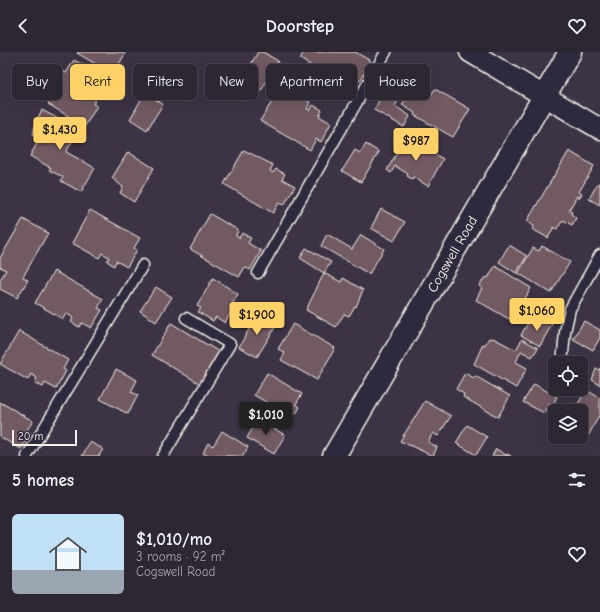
<!DOCTYPE html>
<html lang="en">
<head>
<meta charset="utf-8">
<style>
	body { margin:0; font-family:"Comic Neue",sans-serif; background:#393340; color:#f1f3f6; height:100vh; display:flex; flex-direction:column; font-size:15px; white-space:nowrap }
	* { box-sizing:border-box; margin:0 }
	p { font-size:13px; color:#a7a5ac }
	.icon { flex:none; width:22px; height:22px; fill:none; stroke:currentColor; stroke-width:2; stroke-linecap:round; stroke-linejoin:round }
	.map { position:relative; height:404px; overflow:hidden }
	.drawer { display:flex; flex-direction:column; background:#2d2734; flex:1 }
	.drawer>* { flex:none }
	.guide { position:absolute; left:12px; top:12px; width:576px; height:36px; display:flex; gap:8px }
	.tools { position:absolute; left:548px; top:304px; display:grid; gap:8px }
	.tools a { display:grid; place-items:center; width:40px; height:40px; border-radius:6px; background:#2d2734; box-shadow:0 4px 16px #0002,0 0 0 1px #48444f; font-size:20px }
	.scale { position:absolute; left:12px; bottom:10px; width:65px; box-sizing:border-box; padding-left:4px; border:2px solid #f4f1e8; border-top:0; font-size:11px; line-height:14px; white-space:nowrap; color:#f4f1e8; -webkit-text-stroke:3px #2f2a3d; paint-order:stroke }
	.price { position:absolute; translate:-50% -34px; padding:0 9px; border-radius:4px; background:#ffd166; color:#111; font-size:13px; line-height:26px; filter:drop-shadow(0 1px 2px #0008) }
	.price::after { content:''; position:absolute; left:50%; top:24px; width:12px; height:9px; margin-left:-6px; background:inherit; clip-path:polygon(0 0,100% 0,50% 100%) }
	.price.current { background:#222; color:#fff }
	ul { padding:0; list-style:none }
	li { display:flex; align-items:center; gap:12px; height:100px; padding:0 12px }
	li span { display:grid; place-items:center; flex:none; width:112px; height:80px; border-radius:6px; color:#555 }
	li>.icon { margin-inline-start:auto }
	span .icon { width:48px; height:48px; fill:#fffc; stroke-width:1 }
	li b { font-size:17px }
	h2 { display:flex; justify-content:space-between; align-items:center; height:48px; padding:0 12px; font-size:17px }
	.chip { padding:0 14px; border-radius:6px; background:#2d2734; box-shadow:0 4px 16px #0002,0 0 0 1px #48444f; font-size:14px; line-height:36px }
	.chip.current { background:#ffd166; color:#111 }
	header { display:flex; justify-content:space-between; align-items:center; height:52px; padding:0 12px; background:#2d2734; font-size:18px; font-weight:700 }
	.map>svg:first-child { display:block }
	.building { fill:#725a64; stroke:#f4f1e8 }
	.lines { fill:none; stroke-linecap:round; stroke-linejoin:round }
	.service-casing { stroke:#f4f1e8; stroke-width:13 }
	.minor-casing { stroke:#f4f1e8; stroke-width:23 }
	.tertiary-casing { stroke:#f4f1e8; stroke-width:25 }
	.service { stroke:#2f2a3d; stroke-width:10 }
	.minor { stroke:#2f2a3d; stroke-width:20 }
	.tertiary { stroke:#2f2a3d; stroke-width:22 }
	.labels { text-anchor:middle; stroke-width:3; stroke-linejoin:round; paint-order:stroke }
	.street-label { font-size:14px; fill:#f4f1e8; stroke:#2f2a3d }
</style>
</head>
<body>
<header><svg class="icon" aria-label="back" viewBox="0 0 24 24"><path d="M15 5l-7 7 7 7"/></svg>Doorstep<svg class="icon" aria-label="heart" viewBox="0 0 24 24"><path d="M12 20l-8-8c-3-5 5-10 8-4 3-6 11-1 8 4z"/></svg></header>
<div class="map">
<svg width="600" height="404" viewBox="0 0 600 404">
	<rect width="100%" height="100%" fill="#3c3445"/>
	<filter id="ink" filterUnits="userSpaceOnUse"><feTurbulence type="fractalNoise" baseFrequency=".025" numOctaves="2"/><feDisplacementMap in="SourceGraphic" scale="8" xChannelSelector="R" yChannelSelector="G"/><feConvolveMatrix kernelMatrix="1 2 1 2 8 2 1 2 1" color-interpolation-filters="sRGB"/></filter>
	<g filter="url(#ink)">
		<g class="building">
			<path d="M 78,0 L 123,0 L 125,2 L 112,24 L 105,20 L 106,18 L 77,1 Z"/>
			<path d="M 258,0 L 263,0 L 278,9 L 257,46 L 238,34 Z"/>
			<path d="M 304,0 L 355,0 L 371,9 L 360,29 L 356,27 L 350,37 L 300,7 Z"/>
			<path d="M 74,8 L 107,26 L 93,52 L 97,54 L 85,74 L 48,52 L 51,47 L 42,42 L 57,16 L 66,21 Z"/>
			<path d="M 414,33 L 431,43 L 435,37 L 470,57 L 453,85 L 414,63 L 415,61 L 402,53 Z"/>
			<path d="M 281,35 L 310,50 L 307,57 L 310,58 L 313,53 L 322,58 L 319,64 L 331,71 L 321,90 L 316,87 L 310,98 L 260,69 Z"/>
			<path d="M 145,41 L 163,52 L 147,78 L 130,67 Z"/>
			<path d="M 381,45 L 388,49 L 390,45 L 398,49 L 395,54 L 410,64 L 404,75 L 374,58 Z"/>
			<path d="M 42,58 L 79,78 L 66,100 L 95,116 L 81,140 L 61,129 L 63,125 L 49,118 L 51,116 L 30,104 L 40,86 L 33,82 L 36,69 Z"/>
			<path d="M 406,85 L 443,107 L 428,134 L 413,125 L 412,127 L 407,124 L 408,122 L 395,114 L 391,121 L 387,118 Z"/>
			<path d="M 366,92 L 379,100 L 361,130 L 342,119 L 355,98 L 360,101 Z"/>
			<path d="M 244,98 L 273,113 L 270,119 L 273,121 L 276,117 L 285,122 L 282,127 L 295,134 L 284,153 L 279,151 L 273,161 L 224,132 Z"/>
			<path d="M 569,99 L 594,114 L 579,140 L 582,142 L 579,146 L 577,144 L 569,158 L 572,160 L 571,162 L 576,166 L 572,173 L 563,168 L 557,177 L 554,175 L 548,186 L 532,177 L 534,174 L 527,169 Z"/>
			<path d="M 128,100 L 154,116 L 134,150 L 120,141 L 123,135 L 112,126 Z"/>
			<path d="M 598,131 L 600,132 L 600,153 L 589,147 Z"/>
			<path d="M 381,157 L 405,170 L 394,189 L 371,176 Z"/>
			<path d="M 90,158 L 140,186 L 134,196 L 137,198 L 127,215 L 116,209 L 114,214 L 107,209 L 109,205 L 102,201 L 99,206 L 72,191 Z"/>
			<path d="M 210,162 L 238,178 L 236,184 L 239,186 L 242,181 L 251,186 L 248,191 L 261,199 L 250,218 L 245,215 L 239,225 L 190,197 Z"/>
			<path d="M 23,167 L 48,181 L 23,225 L 28,228 L 17,246 L 0,237 L 0,228 L 6,218 L 0,215 L 0,206 Z"/>
			<path d="M 327,182 L 352,197 L 361,183 L 384,197 L 369,222 L 321,194 Z"/>
			<path d="M 509,193 L 527,204 L 516,221 L 499,210 Z"/>
			<path d="M 542,194 L 570,210 L 551,241 L 518,221 L 533,196 L 539,199 Z"/>
			<path d="M 306,196 L 331,210 L 324,221 L 300,206 Z"/>
			<path d="M 495,214 L 531,236 L 522,252 L 519,250 L 509,267 L 476,248 L 482,236 L 479,234 L 485,225 L 488,226 Z"/>
			<path d="M 54,219 L 103,247 L 98,256 L 102,258 L 91,276 L 82,271 L 79,275 L 71,270 L 73,266 L 66,261 L 63,267 L 35,251 Z"/>
			<path d="M 324,221 L 341,230 L 343,226 L 363,238 L 356,255 L 355,254 L 349,264 L 344,262 L 336,275 L 306,258 Z"/>
			<path d="M 213,226 L 238,242 L 230,256 L 232,258 L 225,271 L 216,265 L 213,269 L 198,260 L 201,256 L 197,254 Z"/>
			<path d="M 156,235 L 172,245 L 156,270 L 140,259 Z"/>
			<path d="M 257,263 L 276,274 L 257,305 L 239,295 Z"/>
			<path d="M 545,266 L 553,270 L 540,294 L 521,283 L 529,269 L 539,275 Z"/>
			<path d="M 584,269 L 600,278 L 600,286 L 593,298 L 573,287 Z"/>
			<path d="M 171,271 L 221,301 L 202,333 L 152,303 Z"/>
			<path d="M 293,272 L 335,296 L 317,328 L 281,308 L 285,301 L 278,297 Z"/>
			<path d="M 19,279 L 68,308 L 63,317 L 66,319 L 56,337 L 45,331 L 43,335 L 35,331 L 37,326 L 31,322 L 28,328 L 0,312 Z"/>
			<path d="M 489,286 L 492,287 L 493,286 L 516,298 L 522,287 L 538,296 L 532,305 L 521,299 L 520,301 L 516,310 L 527,316 L 516,336 L 474,312 L 483,292 L 485,293 Z"/>
			<path d="M 600,316 L 600,333 L 592,328 L 596,317 L 599,318 Z"/>
			<path d="M 116,317 L 137,328 L 131,340 L 138,343 L 128,362 L 100,347 Z"/>
			<path d="M 267,321 L 302,342 L 296,352 L 300,355 L 296,362 L 292,360 L 290,364 L 254,343 Z"/>
			<path d="M 465,321 L 474,326 L 475,324 L 510,344 L 498,365 L 463,345 L 464,342 L 456,337 Z"/>
			<path d="M 534,332 L 557,345 L 552,354 L 548,352 L 544,361 L 523,350 Z"/>
			<path d="M 586,338 L 600,346 L 600,362 L 587,386 L 581,383 L 581,359 L 574,359 Z"/>
			<path d="M 425,349 L 451,364 L 438,384 L 433,381 L 428,390 L 437,395 L 433,404 L 400,389 Z"/>
			<path d="M 0,350 L 33,369 L 27,378 L 31,381 L 21,397 L 0,385 Z"/>
			<path d="M 258,367 L 285,383 L 274,402 L 247,386 Z"/>
			<path d="M 467,373 L 487,385 L 476,403 L 456,391 Z"/>
			<path d="M 222,379 L 248,395 L 243,404 L 208,404 L 203,401 L 208,391 L 213,394 Z"/>
			<path d="M 90,390 L 103,397 L 99,404 L 82,404 Z"/>
			<path d="M 496,397 L 506,403 L 507,402 L 511,404 L 492,404 Z"/>
		</g>
		<g class="lines">
			<defs>
				<g id="service">
					<path d="M 258,221 L 386,0"/>
					<path d="M 562,311 L 565,280 L 570,257 L 600,203"/>
					<path d="M 27,404 L 143,213"/>
					<path d="M 163,404 L 230,292 L 186,266"/>
				</g>
				<path id="minor" d="M 470,0 L 600,77"/>
				<path id="tertiary" d="M 334,404 L 570,0"/>
			</defs>
			<use href="#service" class="service-casing"/>
			<use href="#minor" class="minor-casing"/>
			<use href="#tertiary" class="tertiary-casing"/>
			<use href="#service" class="service"/>
			<use href="#minor" class="minor"/>
			<use href="#tertiary" class="tertiary"/>
		</g>
	</g>
	<g class="labels">
		<g class="street-label">
			<text transform="translate(452 202) rotate(-60)" y="5">Cogswell Road</text>
		</g>
	</g>
</svg>
<div class="tools">
<a><svg class="icon" aria-label="locate" viewBox="0 0 24 24"><circle cx="12" cy="12" r="6"/><path d="M12 2v4M12 18v4M2 12h4M18 12h4"/></svg></a>
<a><svg class="icon" aria-label="layers" viewBox="0 0 24 24"><path d="M12 4l9 5-9 5-9-5zM3 14l9 5 9-5"/></svg></a>
</div>
<div class="scale">20 m</div>
<b class="price" style="left:60px;top:99px">$1,430</b>
<b class="price" style="left:416px;top:110px">$987</b>
<b class="price" style="left:537px;top:280px">$1,060</b>
<b class="price" style="left:257px;top:284px">$1,900</b>
<b class="price current" style="left:266px;top:384px">$1,010</b>
<div class="guide">
<a class="chip">Buy</a>
<a class="chip current">Rent</a>
<a class="chip">Filters</a>
<a class="chip">New</a>
<a class="chip">Apartment</a>
<a class="chip">House</a>
</div>
</div>
<section class="drawer">
<h2>5 homes<svg class="icon" aria-label="filters" viewBox="0 0 24 24"><path d="M4 7h16M4 17h16"/><circle cx="9" cy="7" r="2"/><circle cx="15" cy="17" r="2"/></svg></h2>
<ul>
<li><span style="background:linear-gradient(#bfe0f5 70%,#9aa5b1 0)"><svg class="icon" aria-label="home" viewBox="0 0 24 24"><path d="M3 11l9-7 9 7M6 9v11h12V9"/></svg></span><div><b>$1,010/mo</b><p>3 rooms · 92 m²</p><p>Cogswell Road</p></div><svg class="icon" aria-label="heart" viewBox="0 0 24 24"><path d="M12 20l-8-8c-3-5 5-10 8-4 3-6 11-1 8 4z"/></svg></li>
</ul>
</section>
</body>
</html>
